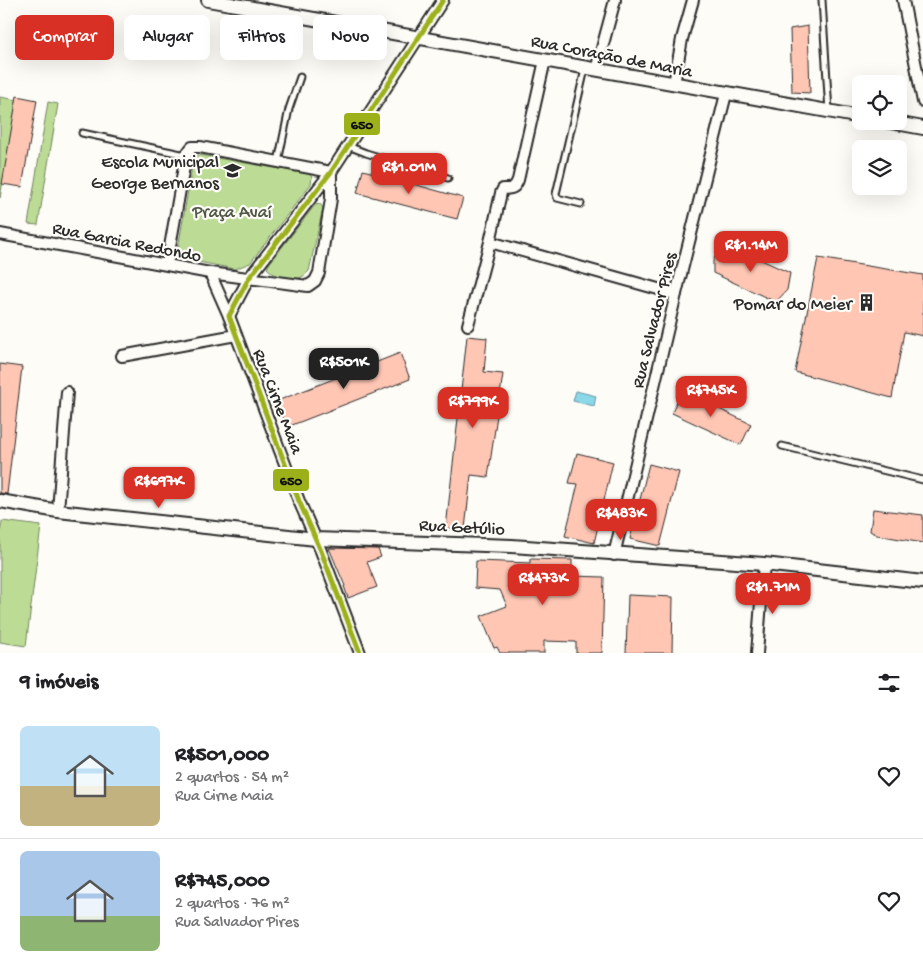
<!DOCTYPE html>
<html lang="pt">
<head>
<meta charset="utf-8">
<style>
	body { margin:0; font-family:"Gochi Hand",sans-serif; background:#f2f2f2; color:#202124; height:100vh; display:flex; flex-direction:column; font-size:19px; white-space:nowrap }
	* { box-sizing:border-box; margin:0 }
	p { font-size:16px; color:#757577 }
	.icon { flex:none; width:28px; height:28px; fill:none; stroke:currentColor; stroke-width:2; stroke-linecap:round; stroke-linejoin:round }
	.map { position:relative; height:653px; overflow:hidden }
	.details { display:flex; flex-direction:column; background:#fff; flex:1 }
	.details>* { flex:none }
	.banner { position:absolute; left:15px; top:15px; width:500px; height:45px; display:flex; gap:10px }
	.tools { position:absolute; left:852px; top:75px; display:grid; gap:10px }
	.tools a { display:grid; place-items:center; width:55px; height:55px; border-radius:8px; background:#fff; box-shadow:0 5px 20px #0002; font-size:25px }
	.price { position:absolute; translate:-50% -42px; padding:0 11px; border-radius:10px; background:#d93025; color:#fff; font-size:16px; line-height:32px; filter:drop-shadow(0 1px 2px #0008) }
	.price::after { content:''; position:absolute; left:50%; top:30px; width:15px; height:11px; margin-left:-8px; background:inherit; clip-path:polygon(0 0,100% 0,50% 100%) }
	.price.on { background:#222; color:#fff }
	ul { padding:0; list-style:none }
	li { display:flex; align-items:center; gap:15px; height:125px; padding:0 20px }
	li+li { border-top:1px solid #e0e0e0 }
	li span { display:grid; place-items:center; flex:none; width:140px; height:100px; border-radius:8px; color:#555 }
	li>.icon { margin-inline-start:auto }
	span .icon { width:60px; height:60px; fill:#fffc; stroke-width:1 }
	li b { font-size:21px }
	h2 { display:flex; justify-content:space-between; align-items:center; height:60px; padding:0 20px; font-size:21px }
	.chip { padding:0 18px; border-radius:8px; background:#fff; box-shadow:0 5px 20px #0002; font-size:18px; line-height:45px }
	.chip.on { background:#d93025; color:#fff }
	.map>svg:first-child { display:block }
	.green { fill:#bcdc95; stroke:#748460 }
	.water { fill:#8bd8ea; stroke:#65939e }
	.building { fill:#ffc6b4; stroke:#2b2b2b }
	.lines { fill:none; stroke-linecap:round; stroke-linejoin:round }
	.service-casing { stroke:#2b2b2b; stroke-width:9 }
	.minor-casing { stroke:#2b2b2b; stroke-width:14 }
	.tertiary-casing { stroke:#2b2b2b; stroke-width:16 }
	.service { stroke:#fdfcf7; stroke-width:5 }
	.minor { stroke:#fdfcf7; stroke-width:10 }
	.tertiary { stroke:#fdfcf7; stroke-width:12 }
	.bus-1-casing { stroke:#fdfcf7; stroke-width:9 }
	.bus-1 { stroke:#9cb01a; stroke-width:5 }
	.labels { text-anchor:middle; stroke-width:4.5; stroke-linejoin:round; paint-order:stroke }
	.street-label { font-size:18px; fill:#2b2b2b; stroke:#fdfcf7 }
	.poi-label { font-size:18px; fill:#2b2b2b; stroke:#fdfcf7; text-anchor:end }
	.park-label { font-size:18px; fill:#4f5746; stroke:#fdfcf7 }
	.line-badge { stroke:#fdfcf7; stroke-width:2 }
	.pale-badge-label { font-size:14px; text-anchor:middle; font-weight:bold; fill:#111 }
</style>
</head>
<body>
<div class="map">
<svg width="923" height="653" viewBox="0 0 923 653">
	<rect width="100%" height="100%" fill="#fdfcf7"/>
	<filter id="ink" filterUnits="userSpaceOnUse"><feTurbulence type="fractalNoise" baseFrequency=".02" numOctaves="2"/><feDisplacementMap in="SourceGraphic" scale="10" xChannelSelector="R" yChannelSelector="G"/><feConvolveMatrix kernelMatrix="1 2 1 2 8 2 1 2 1" color-interpolation-filters="sRGB"/></filter>
	<g filter="url(#ink)">
		<g class="green">
			<path d="M 0,97 L 17,100 L 0,198 Z"/>
			<path d="M 48,102 L 58,104 L 38,225 L 28,224 Z"/>
			<path d="M 200,155 L 309,174 L 312,177 L 311,184 L 250,263 L 235,269 L 183,259 L 178,255 L 178,249 L 193,161 L 195,156 Z"/>
			<path d="M 320,204 L 323,208 L 309,271 C 306,274 303,277 299,278 C 289,280 273,276 267,268 L 269,264 L 315,205 Z"/>
			<path d="M 2,521 L 41,526 L 26,646 L 0,642 L 0,536 Z"/>
		</g>
		<path class="water" d="M 576,391 L 596,396 L 594,406 L 573,401 Z"/>
		<g class="building">
			<path d="M 808,26 L 810,93 L 792,92 L 790,29 Z"/>
			<path d="M 17,96 L 37,100 L 22,187 L 2,184 Z"/>
			<path d="M 363,170 L 463,198 L 457,219 L 357,193 Z"/>
			<path d="M 724,243 L 790,273 L 787,290 L 776,302 L 713,273 L 713,261 L 717,252 Z"/>
			<path d="M 818,258 L 923,275 L 923,336 L 904,332 L 892,398 L 795,372 Z"/>
			<path d="M 467,336 L 487,338 L 484,372 L 503,374 L 488,477 L 471,475 L 465,529 L 446,528 Z"/>
			<path d="M 400,353 L 410,379 L 287,427 L 277,401 Z"/>
			<path d="M 0,364 L 22,367 L 7,494 L 0,493 Z"/>
			<path d="M 681,391 L 751,424 L 741,445 L 672,413 Z"/>
			<path d="M 577,453 L 613,462 L 594,543 L 565,536 L 578,484 L 569,483 Z"/>
			<path d="M 649,464 L 679,472 L 660,546 L 630,539 Z"/>
			<path d="M 873,509 L 923,515 L 923,543 L 877,535 L 870,531 Z"/>
			<path d="M 329,548 L 378,549 L 381,557 L 367,562 L 377,587 L 348,598 L 344,586 L 345,586 Z"/>
			<path d="M 530,559 L 572,560 L 572,576 L 604,577 L 602,653 L 576,653 L 576,642 L 544,641 L 544,653 L 500,653 L 497,647 L 494,648 L 481,616 L 507,606 L 500,590 L 475,588 L 476,561 L 530,563 Z"/>
			<path d="M 628,595 L 673,597 L 672,653 L 626,653 Z"/>
		</g>
		<g class="lines">
			<defs>
				<g id="service">
					<path d="M 822,0 L 829,112"/>
					<path d="M 82,133 L 186,155"/>
					<path d="M 348,146 L 366,153 L 448,178"/>
					<path d="M 278,162 L 289,109 L 300,77"/>
					<path d="M 581,204 L 557,198 L 556,194 L 585,69"/>
					<path d="M 782,446 L 923,480"/>
				</g>
				<g id="minor">
					<path d="M 903,0 L 923,102"/>
					<path d="M 596,70 L 615,0"/>
					<path d="M 674,84 L 682,39 L 693,0"/>
					<path d="M 0,234 L 210,273 L 308,286 L 315,281 L 319,273 L 331,199 L 331,172"/>
					<path d="M 490,242 L 676,294"/>
					<path d="M 167,264 L 186,155 L 192,147 L 200,147 L 331,172"/>
					<path d="M 210,273 L 229,316 L 299,501 L 321,551 L 360,653"/>
					<path d="M 229,316 L 249,278 L 331,172 L 443,0"/>
					<path d="M 468,325 L 490,242 L 501,193 L 503,189 C 512,189 515,188 518,180 L 545,60"/>
					<path d="M 122,356 L 236,335"/>
					<path d="M 58,511 L 67,392"/>
					<path d="M 614,555 L 676,294 L 726,94"/>
					<path d="M 757,653 L 764,564"/>
				</g>
				<g id="tertiary">
					<path d="M 208,0 L 861,117"/>
					<path d="M 885,121 L 923,128"/>
					<path d="M 0,501 L 58,511 L 316,539 L 512,546 L 764,564 L 923,582"/>
				</g>
			</defs>
			<use href="#service" class="service-casing"/>
			<use href="#minor" class="minor-casing"/>
			<use href="#tertiary" class="tertiary-casing"/>
			<use href="#service" class="service"/>
			<use href="#minor" class="minor"/>
			<use href="#tertiary" class="tertiary"/>
			<defs>
				<path id="bus-1" d="M 360,653 L 321,551 L 299,501 L 229,316 L 249,278 L 331,172 L 443,0"/>
			</defs>
			<use href="#bus-1" class="bus-1-casing"/>
			<use href="#bus-1" class="bus-1"/>
		</g>
	</g>
	<defs>
		<symbol id="school-bare" viewBox="-9 -9 18 18"><path d="M0-5L7-2L0 1L-7-2ZM-4 1L0 2.5L4 1V4Q0 6-4 4Z" fill="#2b2b2b" stroke="#fdfcf7" stroke-width="2.5" paint-order="stroke"/></symbol>
		<symbol id="building-bare" viewBox="-9 -9 18 18"><path d="M-4-6H4V6H1V3H-1V6H-4ZM-2.5-4.3h1.7v1.8h-1.7ZM.8-4.3h1.7v1.8H.8ZM-2.5-1h1.7V.8h-1.7ZM.8-1h1.7V.8H.8Z" fill="#2b2b2b" stroke="#fdfcf7" stroke-width="2.5" paint-order="stroke"/></symbol>
	</defs>
	<g fill-rule="evenodd">
		<use href="#school-bare" x="220" y="158" width="25" height="25"/>
		<use href="#building-bare" x="854" y="290" width="25" height="25"/>
	</g>
	<g class="labels">
		<g class="street-label">
			<text transform="translate(612 55) rotate(11)" y="6">Rua Coração de Maria</text>
			<text transform="translate(127 241) rotate(11)" y="6">Rua Garcia Redondo</text>
			<text transform="translate(653 320) rotate(-76)" y="6">Rua Salvador Pires</text>
			<text transform="translate(279 401) rotate(69)" y="6">Rua Cirne Maia</text>
			<text transform="translate(462 526) rotate(3)" y="6">Rua Getúlio</text>
		</g>
		<g class="poi-label">
			<text x="219" y="167">Escola Municipal<tspan x="219" dy="21">George Bernanos</tspan></text>
			<text x="852" y="309">Pomar do Meier</text>
		</g>
		<g class="park-label">
			<text x="232" y="217">Praça Avaí</text>
		</g>
	</g>
	<g class="line-badge">
		<rect x="343" y="112" width="38" height="24" rx="5" fill="#9cb01a"/>
		<rect x="272" y="468" width="38" height="24" rx="5" fill="#9cb01a"/>
	</g>
	<g class="pale-badge-label">
		<text x="362" y="129">650</text>
		<text x="291" y="485">650</text>
	</g>
</svg>
<div class="tools">
<a><svg class="icon" aria-label="locate" viewBox="0 0 24 24"><circle cx="12" cy="12" r="6"/><path d="M12 2v4M12 18v4M2 12h4M18 12h4"/></svg></a>
<a><svg class="icon" aria-label="layers" viewBox="0 0 24 24"><path d="M12 4l9 5-9 5-9-5zM3 14l9 5 9-5"/></svg></a>
</div>
<b class="price" style="left:409px;top:195px">R$1.01M</b>
<b class="price" style="left:751px;top:273px">R$1.14M</b>
<b class="price on" style="left:344px;top:390px">R$501K</b>
<b class="price" style="left:711px;top:418px">R$745K</b>
<b class="price" style="left:473px;top:429px">R$799K</b>
<b class="price" style="left:159px;top:509px">R$697K</b>
<b class="price" style="left:621px;top:541px">R$483K</b>
<b class="price" style="left:543px;top:606px">R$473K</b>
<b class="price" style="left:773px;top:615px">R$1.71M</b>
<div class="banner">
<a class="chip on">Comprar</a>
<a class="chip">Alugar</a>
<a class="chip">Filtros</a>
<a class="chip">Novo</a>
</div>
</div>
<section class="details">
<h2>9 imóveis<svg class="icon" aria-label="filters" viewBox="0 0 24 24"><path d="M4 7h16M4 17h16"/><circle cx="9" cy="7" r="2"/><circle cx="15" cy="17" r="2"/></svg></h2>
<ul>
<li><span style="background:linear-gradient(#bfe0f5 60%,#c2b280 0)"><svg class="icon" aria-label="home" viewBox="0 0 24 24"><path d="M3 11l9-7 9 7M6 9v11h12V9"/></svg></span><div><b>R$501,000</b><p>2 quartos · 54 m²</p><p>Rua Cirne Maia</p></div><svg class="icon" aria-label="heart" viewBox="0 0 24 24"><path d="M12 20l-8-8c-3-5 5-10 8-4 3-6 11-1 8 4z"/></svg></li>
<li><span style="background:linear-gradient(#a9c7e8 65%,#8fb573 0)"><svg class="icon" aria-label="home" viewBox="0 0 24 24"><path d="M3 11l9-7 9 7M6 9v11h12V9"/></svg></span><div><b>R$745,000</b><p>2 quartos · 76 m²</p><p>Rua Salvador Pires</p></div><svg class="icon" aria-label="heart" viewBox="0 0 24 24"><path d="M12 20l-8-8c-3-5 5-10 8-4 3-6 11-1 8 4z"/></svg></li>
</ul>
</section>
</body>
</html>
